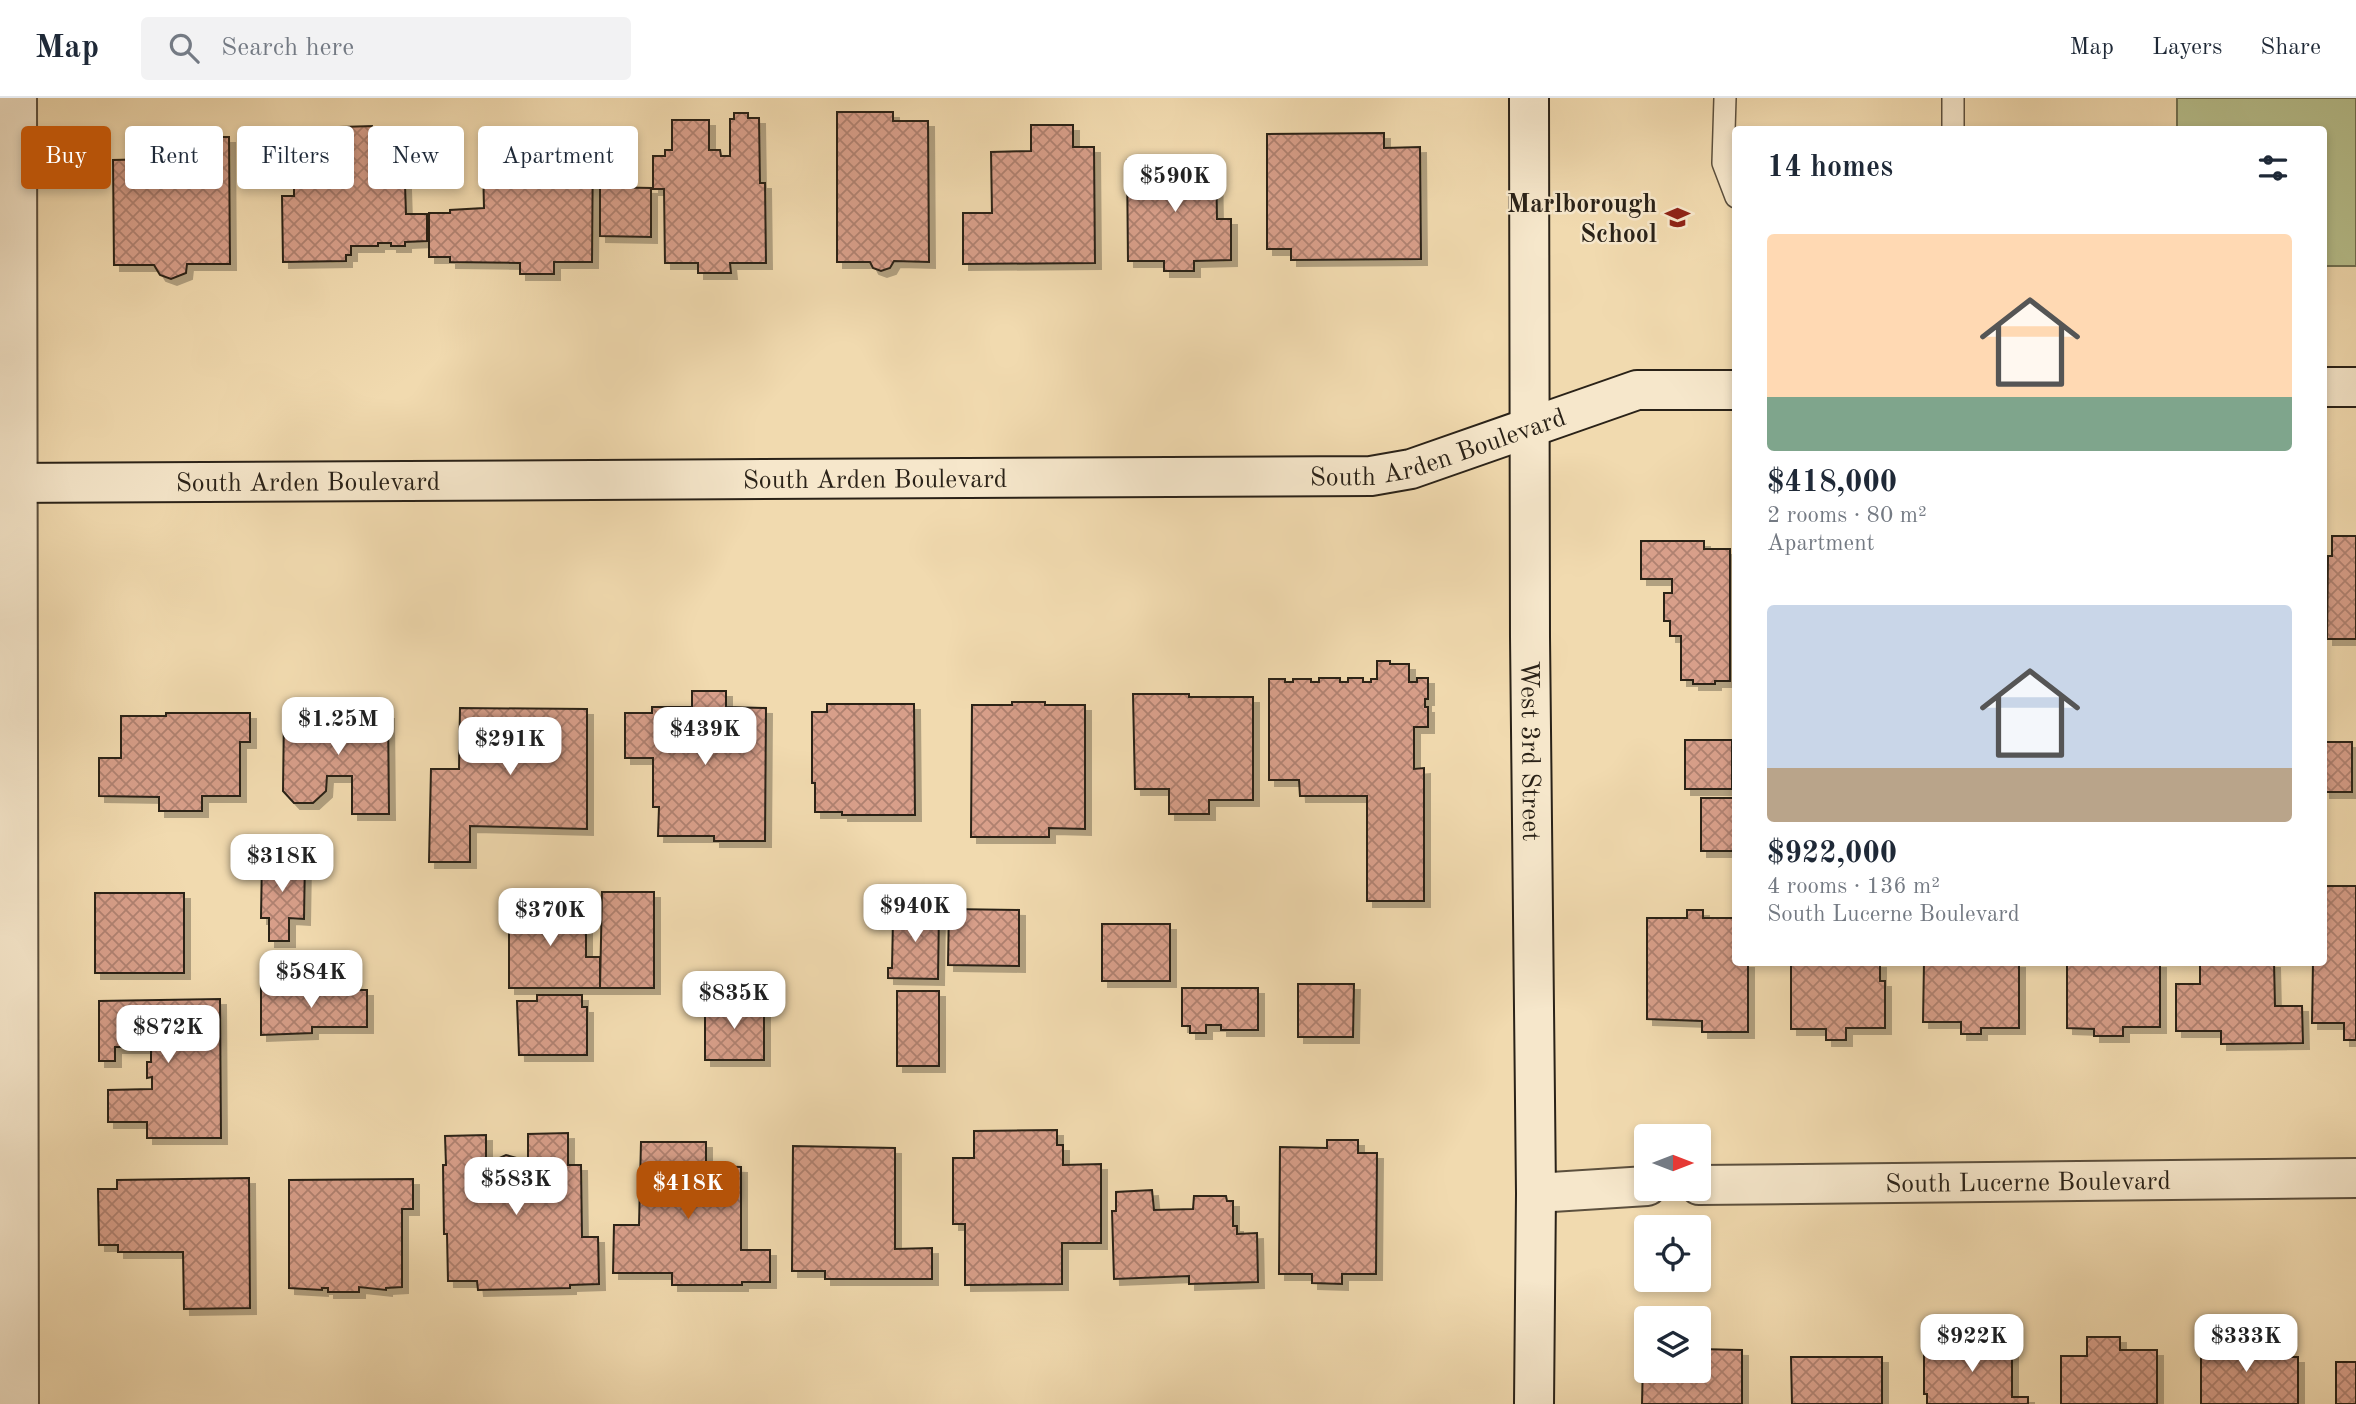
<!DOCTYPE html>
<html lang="en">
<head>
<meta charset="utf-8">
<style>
	body { margin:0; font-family:"Old Standard TT",serif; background:#f2f2f3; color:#1f2937; height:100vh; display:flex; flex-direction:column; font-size:26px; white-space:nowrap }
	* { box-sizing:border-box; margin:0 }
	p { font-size:23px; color:#747a83 }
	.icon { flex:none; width:38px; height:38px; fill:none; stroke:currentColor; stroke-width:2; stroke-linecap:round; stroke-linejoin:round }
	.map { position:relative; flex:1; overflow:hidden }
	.drawer { position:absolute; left:1732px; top:28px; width:595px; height:840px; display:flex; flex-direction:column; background:#fff; border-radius:7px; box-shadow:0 4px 10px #0003 }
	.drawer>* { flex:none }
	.top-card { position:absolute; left:21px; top:28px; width:665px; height:63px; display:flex; gap:14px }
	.needle { width:46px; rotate:90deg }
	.tools { position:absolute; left:1634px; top:1026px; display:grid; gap:14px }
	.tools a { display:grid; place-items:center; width:77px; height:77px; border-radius:7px; background:#fff; box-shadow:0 4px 10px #0003; font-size:35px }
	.price { position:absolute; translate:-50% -60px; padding:0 16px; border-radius:14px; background:#fff; color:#222; font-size:23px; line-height:46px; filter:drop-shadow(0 2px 4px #0008) }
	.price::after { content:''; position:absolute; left:50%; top:42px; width:21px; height:16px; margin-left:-10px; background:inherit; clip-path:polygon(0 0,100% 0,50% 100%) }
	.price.current { background:#b45309; color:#fff }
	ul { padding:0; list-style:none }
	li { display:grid; align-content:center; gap:14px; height:371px; padding:0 35px }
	li span { display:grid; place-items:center; height:217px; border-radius:7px; color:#555 }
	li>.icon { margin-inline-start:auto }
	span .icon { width:126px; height:126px; fill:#fffc; stroke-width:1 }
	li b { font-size:30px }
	h2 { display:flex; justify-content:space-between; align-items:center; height:84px; padding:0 35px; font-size:30px }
	.pill { padding:0 24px; border-radius:7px; background:#fff; box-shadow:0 4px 10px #0003; font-size:24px; line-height:63px }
	.pill.current { background:#b45309; color:#fff }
	header { display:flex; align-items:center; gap:42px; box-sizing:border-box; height:98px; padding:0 35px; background:#fff; border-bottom:2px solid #e0e1e3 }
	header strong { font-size:33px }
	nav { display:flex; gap:38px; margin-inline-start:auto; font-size:24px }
	.search { width:490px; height:63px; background:#f2f2f3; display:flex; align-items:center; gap:18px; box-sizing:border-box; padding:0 24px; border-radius:7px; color:#747a83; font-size:26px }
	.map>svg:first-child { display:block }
	.garden { fill:#b7c08d; stroke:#707152; stroke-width:2 }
	.building { fill:url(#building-cross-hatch); stroke:#2a2218; stroke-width:2; filter:url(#shadow) }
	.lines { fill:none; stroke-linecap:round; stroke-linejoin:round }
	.lane-casing { stroke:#5c503e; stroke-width:24 }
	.street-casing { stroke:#5c503e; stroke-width:42 }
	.secondary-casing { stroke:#2a2218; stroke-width:42 }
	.lane { stroke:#f6e7cb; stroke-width:21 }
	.street { stroke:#f6e7cb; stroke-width:38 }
	.secondary { stroke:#f6e7cb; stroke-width:38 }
	.labels { text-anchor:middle; stroke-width:5; stroke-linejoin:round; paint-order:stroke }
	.poi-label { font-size:26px; font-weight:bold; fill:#2a2218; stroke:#f6e7cb; text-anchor:end }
	.street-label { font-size:26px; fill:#2a2218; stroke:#f6e7cb }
</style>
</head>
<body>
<header>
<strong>Map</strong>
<div class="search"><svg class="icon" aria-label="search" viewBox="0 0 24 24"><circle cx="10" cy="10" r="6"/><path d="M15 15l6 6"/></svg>Search here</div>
<nav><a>Map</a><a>Layers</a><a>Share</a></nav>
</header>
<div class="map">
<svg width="2356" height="1306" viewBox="0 0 2356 1306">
	<defs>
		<pattern id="building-cross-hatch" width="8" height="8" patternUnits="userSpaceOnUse" patternTransform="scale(1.75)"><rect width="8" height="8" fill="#d89f8a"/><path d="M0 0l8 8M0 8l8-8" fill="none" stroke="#af8170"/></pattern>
		<filter id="shadow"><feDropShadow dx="6" dy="6" stdDeviation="0" flood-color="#0004"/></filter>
	</defs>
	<rect width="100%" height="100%" fill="#f1daaf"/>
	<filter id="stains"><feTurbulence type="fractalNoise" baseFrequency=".00286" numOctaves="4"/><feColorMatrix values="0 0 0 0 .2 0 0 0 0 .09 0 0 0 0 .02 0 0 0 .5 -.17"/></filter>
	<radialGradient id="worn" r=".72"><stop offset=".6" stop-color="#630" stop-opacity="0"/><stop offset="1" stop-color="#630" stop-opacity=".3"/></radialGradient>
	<path class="garden" d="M 2177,0 L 2356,0 L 2356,168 L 2324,168 L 2324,32 L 2177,31 Z"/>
	<g class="building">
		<path d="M 837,14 L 893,14 L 893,23 L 928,23 L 929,164 L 894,163 L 890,170 L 881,173 L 873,170 L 870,164 L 837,164 Z"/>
		<path d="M 734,15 L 748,15 L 748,20 L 759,20 L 760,85 L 765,85 L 766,165 L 730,165 L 731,175 L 698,175 L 698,165 L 665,165 L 664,91 L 653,91 L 653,58 L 665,58 L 665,52 L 672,52 L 672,22 L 709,22 L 709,52 L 720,52 L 721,58 L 730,58 L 730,21 L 734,21 Z"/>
		<path d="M 1031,27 L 1073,27 L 1073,49 L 1094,49 L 1095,165 L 963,166 L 963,115 L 992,115 L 991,54 L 1031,53 Z"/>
		<path d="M 372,28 L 373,57 L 404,57 L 406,116 L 427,116 L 427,143 L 405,144 L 405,148 L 391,148 L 391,145 L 378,145 L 378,148 L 351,148 L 351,157 L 346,157 L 346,163 L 283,164 L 282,98 L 294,98 L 294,54 L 340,53 L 340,29 Z"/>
		<path d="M 563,29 L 591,29 L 591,40 L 593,40 L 592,164 L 554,164 L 554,176 L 520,176 L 520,165 L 450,164 L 450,159 L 429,159 L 429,115 L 450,115 L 450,112 L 484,110 L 483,67 L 485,67 L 485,32 L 563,32 Z"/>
		<path d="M 1384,35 L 1384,50 L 1420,49 L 1421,161 L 1291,162 L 1291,151 L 1267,151 L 1267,36 Z"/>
		<path d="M 175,39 L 229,39 L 230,166 L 187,166 L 186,175 L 171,181 L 160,177 L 154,167 L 114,167 L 113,62 L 155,61 L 155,42 L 175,42 Z"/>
		<path d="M 1216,61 L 1217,121 L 1231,121 L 1231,162 L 1194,163 L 1194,173 L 1164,173 L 1164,163 L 1128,163 L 1127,62 Z"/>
		<path d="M 600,89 L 651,90 L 651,139 L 600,138 Z"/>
		<path d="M 2332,438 L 2356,438 L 2356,541 L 2327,541 L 2328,458 L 2332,458 Z"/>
		<path d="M 1641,443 L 1704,443 L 1704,451 L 1730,451 L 1730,583 L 1715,583 L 1715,586 L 1693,586 L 1693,582 L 1681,582 L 1681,538 L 1670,538 L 1670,523 L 1664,523 L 1664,495 L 1672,495 L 1672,481 L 1641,481 Z"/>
		<path d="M 1377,563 L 1390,563 L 1390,566 L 1409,566 L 1409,584 L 1417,584 L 1417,580 L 1428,580 L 1428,601 L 1425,601 L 1425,609 L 1428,609 L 1428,629 L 1414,629 L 1414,671 L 1424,670 L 1424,803 L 1367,803 L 1367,698 L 1300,698 L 1299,682 L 1269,682 L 1269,581 L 1285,581 L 1285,584 L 1293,584 L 1293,581 L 1311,581 L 1311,584 L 1319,584 L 1319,580 L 1340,580 L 1340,584 L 1348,584 L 1348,580 L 1363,580 L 1363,584 L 1371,584 L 1371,581 L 1377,581 Z"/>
		<path d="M 692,593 L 726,593 L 726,609 L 766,610 L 765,743 L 714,743 L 714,738 L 658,738 L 659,709 L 653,709 L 653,660 L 625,660 L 625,615 L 652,615 L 652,609 L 692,609 Z"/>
		<path d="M 1133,596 L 1189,596 L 1189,599 L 1253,599 L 1253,702 L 1209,702 L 1209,716 L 1169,716 L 1169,691 L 1135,691 Z"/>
		<path d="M 1012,604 L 1045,604 L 1045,607 L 1085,607 L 1085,731 L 1049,730 L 1049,739 L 971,739 L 972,607 L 1012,607 Z"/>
		<path d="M 827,606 L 914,606 L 915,717 L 842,717 L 842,714 L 815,714 L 815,685 L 812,685 L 812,614 L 827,614 Z"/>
		<path d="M 460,610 L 587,611 L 587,731 L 470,728 L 470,764 L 429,764 L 431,671 L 459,671 Z"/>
		<path d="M 284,614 L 298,614 L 298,618 L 309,618 L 309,614 L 360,614 L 360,619 L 373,619 L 373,615 L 388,615 L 389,716 L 352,716 L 352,678 L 327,678 L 326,693 L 313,705 L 294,705 L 283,693 Z"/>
		<path d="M 166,615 L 250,615 L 250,644 L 240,644 L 240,698 L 202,698 L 202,713 L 159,713 L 159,699 L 99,698 L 99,660 L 121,660 L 121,618 L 166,618 Z"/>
		<rect x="1685" y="642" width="47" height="49"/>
		<rect x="2324" y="644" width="28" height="50"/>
		<rect x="1701" y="700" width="35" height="53"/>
		<path d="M 262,760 L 305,760 L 304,821 L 289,820 L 289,843 L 269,843 L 269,820 L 261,820 Z"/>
		<path d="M 2324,788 L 2356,788 L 2356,942 L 2344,942 L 2344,925 L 2312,925 L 2313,864 L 2324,864 Z"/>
		<path d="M 602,794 L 654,794 L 654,890 L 600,890 Z"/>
		<rect x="95" y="795" width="89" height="80"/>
		<path d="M 509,807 L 586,807 L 586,859 L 600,859 L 600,890 L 509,890 Z"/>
		<path d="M 888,811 L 939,811 L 938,881 L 888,880 L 888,870 L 892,870 L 893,821 L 888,821 Z"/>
		<path d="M 949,811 L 1019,812 L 1019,868 L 948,867 Z"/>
		<path d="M 1687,812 L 1703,812 L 1703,820 L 1736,820 L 1736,864 L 1748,864 L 1748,934 L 1702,934 L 1702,923 L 1647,921 L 1647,820 L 1687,820 Z"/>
		<rect x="1102" y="826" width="68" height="57"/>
		<path d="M 1791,864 L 1880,864 L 1880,883 L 1885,883 L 1885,930 L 1846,930 L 1846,942 L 1826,942 L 1826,931 L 1791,931 Z"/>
		<path d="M 1924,864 L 2019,864 L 2019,930 L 1981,930 L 1981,936 L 1961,936 L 1961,924 L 1923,924 Z"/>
		<path d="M 2067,864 L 2160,864 L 2160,929 L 2123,929 L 2123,938 L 2094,938 L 2094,931 L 2067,930 Z"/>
		<path d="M 2200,864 L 2274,864 L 2275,908 L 2302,908 L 2303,945 L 2221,946 L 2221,933 L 2176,933 L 2176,886 L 2200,886 Z"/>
		<path d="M 1298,886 L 1354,886 L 1353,939 L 1298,939 Z"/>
		<path d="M 299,888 L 299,894 L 308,894 L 308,892 L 367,892 L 367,929 L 312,929 L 312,935 L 261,937 L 261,889 Z"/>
		<path d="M 1182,890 L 1258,890 L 1258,932 L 1221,932 L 1221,927 L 1206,927 L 1206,935 L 1190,935 L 1190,928 L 1182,928 Z"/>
		<rect x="897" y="893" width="42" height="75"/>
		<path d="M 537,897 L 582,897 L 582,909 L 587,909 L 587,957 L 519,957 L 517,903 L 537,903 Z"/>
		<path d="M 220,901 L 221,1040 L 147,1040 L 147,1024 L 108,1024 L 108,992 L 152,991 L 152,979 L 147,980 L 147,964 L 151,964 L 151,949 L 115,949 L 115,963 L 99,963 L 99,903 Z"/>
		<path d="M 705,903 L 764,904 L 764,962 L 705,962 Z"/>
		<path d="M 1057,1032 L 1057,1047 L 1063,1047 L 1063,1067 L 1101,1066 L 1101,1145 L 1062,1145 L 1062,1186 L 965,1187 L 965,1126 L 953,1126 L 953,1060 L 974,1060 L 974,1033 Z"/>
		<path d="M 568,1035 L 568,1067 L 581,1067 L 582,1139 L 598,1139 L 599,1186 L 570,1187 L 570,1190 L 478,1192 L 477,1183 L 448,1183 L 447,1136 L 444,1136 L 443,1067 L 446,1067 L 445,1038 L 486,1037 L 486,1067 L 490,1067 L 490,1071 L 497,1061 L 506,1057 L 517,1060 L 521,1067 L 528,1067 L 528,1036 Z"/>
		<path d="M 1327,1042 L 1358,1042 L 1358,1055 L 1377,1055 L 1376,1176 L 1342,1176 L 1342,1186 L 1312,1185 L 1312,1176 L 1279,1176 L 1280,1049 L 1327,1050 Z"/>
		<path d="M 641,1044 L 706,1044 L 706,1068 L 741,1069 L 741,1152 L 770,1152 L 770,1184 L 742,1184 L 742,1187 L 672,1187 L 672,1175 L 613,1175 L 614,1127 L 639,1127 Z"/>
		<path d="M 793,1048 L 895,1050 L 895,1151 L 932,1150 L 932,1181 L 825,1181 L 825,1173 L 792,1173 Z"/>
		<path d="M 249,1080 L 250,1210 L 184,1211 L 183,1154 L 118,1154 L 118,1147 L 99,1147 L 98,1091 L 117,1091 L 117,1082 Z"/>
		<path d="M 413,1081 L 413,1111 L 402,1111 L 402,1189 L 386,1190 L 386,1192 L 359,1189 L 359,1194 L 328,1194 L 328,1190 L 322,1190 L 322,1192 L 289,1190 L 289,1082 Z"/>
		<path d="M 1152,1092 L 1154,1112 L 1193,1111 L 1194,1098 L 1226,1098 L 1227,1103 L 1233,1103 L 1233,1128 L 1237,1128 L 1237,1136 L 1257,1135 L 1258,1184 L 1189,1186 L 1189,1178 L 1114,1181 L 1112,1113 L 1116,1113 L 1116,1094 Z"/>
		<path d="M 1963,1239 L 2012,1239 L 2012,1299 L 2028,1299 L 2028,1306 L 1927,1306 L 1927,1296 L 1924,1296 L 1924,1255 L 1963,1255 Z"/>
		<path d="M 2087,1239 L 2120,1239 L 2120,1252 L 2157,1252 L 2157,1306 L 2061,1306 L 2061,1258 L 2087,1258 Z"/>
		<path d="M 2263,1241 L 2263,1259 L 2298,1259 L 2298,1306 L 2201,1306 L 2201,1242 Z"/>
		<path d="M 1699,1251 L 1742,1252 L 1742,1306 L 1642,1306 L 1643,1263 L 1647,1263 L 1647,1272 L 1699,1272 Z"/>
		<path d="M 1791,1259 L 1882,1259 L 1882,1306 L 1792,1306 Z"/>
		<rect x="2336" y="1264" width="20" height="42"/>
	</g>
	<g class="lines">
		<defs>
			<g id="lane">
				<path d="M 1725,0 L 1723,65 L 1736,99"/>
				<path d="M 1953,32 L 1953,0"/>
			</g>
			<g id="street">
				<path d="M 17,0 L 19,1306"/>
				<path id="s1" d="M 1699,1087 L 2356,1080"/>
				<path d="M 1536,1095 L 1647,1088"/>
			</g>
			<g id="secondary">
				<path id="s2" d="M 1529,0 L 1530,539 L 1536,1095 L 1534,1306"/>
				<path d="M 2324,289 L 2356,289"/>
				<path id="s3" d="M 0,385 L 1371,378 L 1411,371 L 1637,292 L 1736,292"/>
			</g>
		</defs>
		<use href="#lane" class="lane-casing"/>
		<use href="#street" class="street-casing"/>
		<use href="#secondary" class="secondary-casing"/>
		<use href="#lane" class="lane"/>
		<use href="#street" class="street"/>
		<use href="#secondary" class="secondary"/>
	</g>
	<defs>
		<symbol id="school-bare" viewBox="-9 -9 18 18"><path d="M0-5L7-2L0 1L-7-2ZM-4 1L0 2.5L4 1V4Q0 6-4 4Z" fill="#8f2418" stroke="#f6e7cb" stroke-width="2.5" paint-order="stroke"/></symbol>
	</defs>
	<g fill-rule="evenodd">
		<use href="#school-bare" x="1660" y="102" width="35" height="35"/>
	</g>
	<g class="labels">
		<g class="poi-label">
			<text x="1657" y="114">Marlborough<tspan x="1657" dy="30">School</tspan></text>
		</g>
		<g class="street-label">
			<text dy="9" stroke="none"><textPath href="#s3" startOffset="1442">South Arden Boulevard</textPath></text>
			<text dy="9" stroke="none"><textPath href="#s3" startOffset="875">South Arden Boulevard</textPath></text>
			<text dy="9" stroke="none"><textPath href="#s3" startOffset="308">South Arden Boulevard</textPath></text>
			<text dy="9" stroke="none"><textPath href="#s2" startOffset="653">West 3rd Street</textPath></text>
			<text dy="9" stroke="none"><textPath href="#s1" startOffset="329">South Lucerne Boulevard</textPath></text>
		</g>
	</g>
	<rect width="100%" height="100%" filter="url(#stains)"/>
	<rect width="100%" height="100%" fill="url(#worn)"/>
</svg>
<div class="tools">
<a><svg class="needle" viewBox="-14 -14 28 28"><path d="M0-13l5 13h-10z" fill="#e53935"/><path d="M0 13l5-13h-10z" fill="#747a83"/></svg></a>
<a><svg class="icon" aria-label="locate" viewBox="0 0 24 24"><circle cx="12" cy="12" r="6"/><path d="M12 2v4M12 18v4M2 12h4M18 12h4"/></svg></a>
<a><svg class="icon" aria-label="layers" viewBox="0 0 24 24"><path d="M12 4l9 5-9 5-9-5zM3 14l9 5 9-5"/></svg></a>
</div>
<b class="price" style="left:1175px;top:116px">$590K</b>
<b class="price" style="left:338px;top:659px">$1.25M</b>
<b class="price" style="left:705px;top:669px">$439K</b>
<b class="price" style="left:510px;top:679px">$291K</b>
<b class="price" style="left:282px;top:796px">$318K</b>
<b class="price" style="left:915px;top:846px">$940K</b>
<b class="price" style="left:550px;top:850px">$370K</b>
<b class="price" style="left:311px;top:912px">$584K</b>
<b class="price" style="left:734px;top:933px">$835K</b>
<b class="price" style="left:168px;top:967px">$872K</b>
<b class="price" style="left:516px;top:1119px">$583K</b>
<b class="price current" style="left:688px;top:1123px">$418K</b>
<b class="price" style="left:1972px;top:1276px">$922K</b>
<b class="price" style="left:2246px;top:1276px">$333K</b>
<div class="top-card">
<a class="pill current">Buy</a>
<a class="pill">Rent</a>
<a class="pill">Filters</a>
<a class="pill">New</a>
<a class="pill">Apartment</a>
</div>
<section class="drawer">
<h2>14 homes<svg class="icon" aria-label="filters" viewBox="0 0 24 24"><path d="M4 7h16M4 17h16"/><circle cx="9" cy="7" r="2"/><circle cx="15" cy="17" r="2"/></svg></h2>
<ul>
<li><span style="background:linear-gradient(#ffd9b3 75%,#7fa58c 0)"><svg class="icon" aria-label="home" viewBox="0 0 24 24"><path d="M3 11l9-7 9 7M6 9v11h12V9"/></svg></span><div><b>$418,000</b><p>2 rooms · 80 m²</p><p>Apartment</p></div></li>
<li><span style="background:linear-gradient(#c9d6e8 75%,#b9a48a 0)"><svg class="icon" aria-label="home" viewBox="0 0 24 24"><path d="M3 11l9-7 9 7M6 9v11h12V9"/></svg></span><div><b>$922,000</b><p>4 rooms · 136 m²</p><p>South Lucerne Boulevard</p></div></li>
</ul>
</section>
</div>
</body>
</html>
